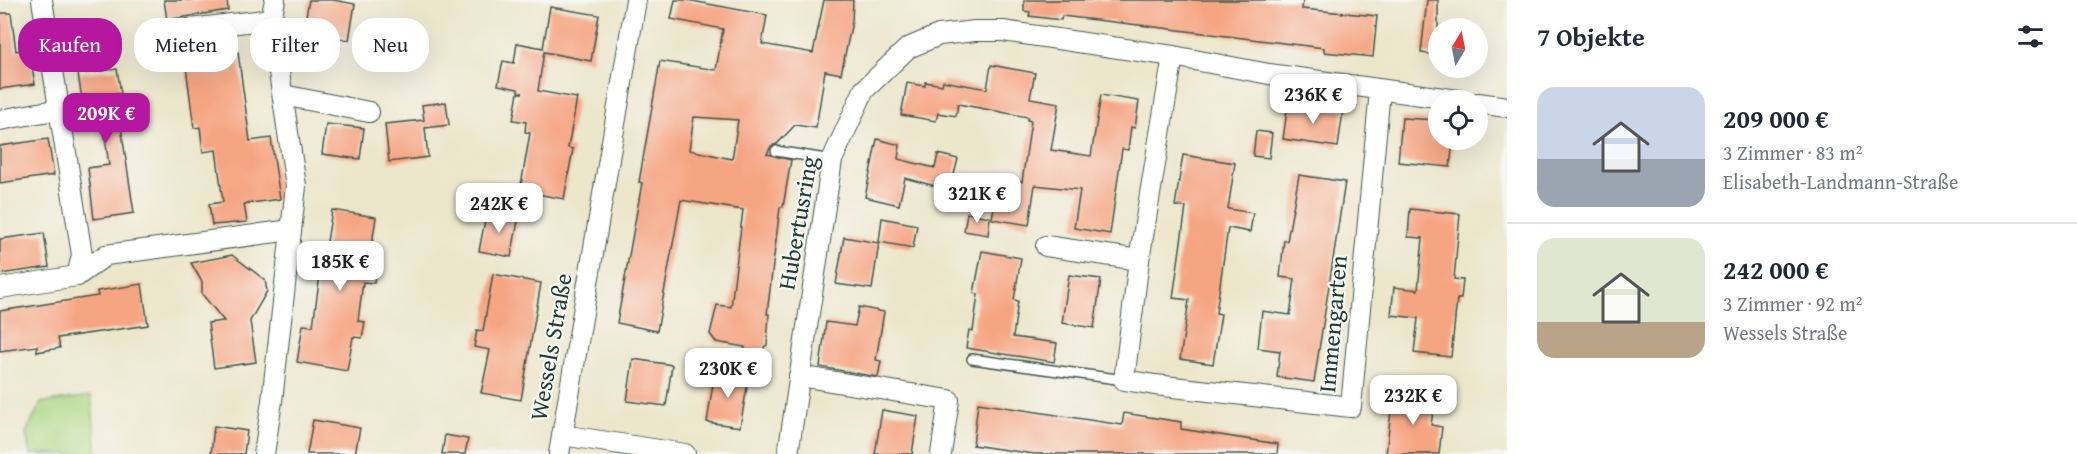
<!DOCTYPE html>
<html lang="de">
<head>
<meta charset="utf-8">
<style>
	body { margin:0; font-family:"Gentium Book Plus",serif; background:#f6f6f7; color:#1f2937; height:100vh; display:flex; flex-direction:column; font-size:22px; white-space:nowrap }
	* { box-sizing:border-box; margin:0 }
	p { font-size:20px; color:#747a83 }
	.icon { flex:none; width:33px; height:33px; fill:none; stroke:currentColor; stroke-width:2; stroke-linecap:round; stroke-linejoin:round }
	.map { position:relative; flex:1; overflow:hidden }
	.details { display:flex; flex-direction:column; background:#fff; width:570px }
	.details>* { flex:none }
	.hud { position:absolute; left:18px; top:18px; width:570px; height:54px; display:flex; gap:12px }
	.needle { width:39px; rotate:10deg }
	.controls { position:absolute; left:1428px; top:18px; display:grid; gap:12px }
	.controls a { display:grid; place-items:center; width:60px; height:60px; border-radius:50%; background:#fff; box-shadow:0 6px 24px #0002; font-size:30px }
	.price { position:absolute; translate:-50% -51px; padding:0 14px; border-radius:12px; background:#fff; color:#222; font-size:20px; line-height:39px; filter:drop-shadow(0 2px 3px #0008) }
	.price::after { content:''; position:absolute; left:50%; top:36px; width:18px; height:14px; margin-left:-9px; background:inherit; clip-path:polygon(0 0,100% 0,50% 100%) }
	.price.on { background:#b5179e; color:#fff }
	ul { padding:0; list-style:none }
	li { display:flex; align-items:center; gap:18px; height:150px; padding:0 30px }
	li+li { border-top:2px solid #e0e1e3 }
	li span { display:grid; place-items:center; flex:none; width:168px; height:120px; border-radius:18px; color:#555 }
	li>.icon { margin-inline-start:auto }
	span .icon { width:72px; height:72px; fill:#fffc; stroke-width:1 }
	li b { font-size:26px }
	h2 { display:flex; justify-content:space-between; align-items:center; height:72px; padding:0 30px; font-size:26px }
	.tag { padding:0 21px; border-radius:24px; background:#fff; box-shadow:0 6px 24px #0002; font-size:21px; line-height:54px }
	.tag.on { background:#b5179e; color:#fff }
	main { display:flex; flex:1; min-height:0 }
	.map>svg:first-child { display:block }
	.green { fill:#add884; stroke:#668a5c; stroke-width:1.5 }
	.building { fill:#f6a582; fill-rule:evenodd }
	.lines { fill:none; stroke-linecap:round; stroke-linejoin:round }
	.lane-casing { stroke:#3e564b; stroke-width:12 }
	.street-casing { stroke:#3e564b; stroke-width:22 }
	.lane { stroke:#fff; stroke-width:9 }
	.street { stroke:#fff; stroke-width:20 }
	.labels { text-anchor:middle; stroke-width:4.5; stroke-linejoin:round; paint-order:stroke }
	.street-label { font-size:24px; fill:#1f3d34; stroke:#f6f6f2 }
</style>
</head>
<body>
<main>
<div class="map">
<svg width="1507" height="454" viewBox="0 0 1507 454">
	<rect width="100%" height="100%" fill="#f6f6f2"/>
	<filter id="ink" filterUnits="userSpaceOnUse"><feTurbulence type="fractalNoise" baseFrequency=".0167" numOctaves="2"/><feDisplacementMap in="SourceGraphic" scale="12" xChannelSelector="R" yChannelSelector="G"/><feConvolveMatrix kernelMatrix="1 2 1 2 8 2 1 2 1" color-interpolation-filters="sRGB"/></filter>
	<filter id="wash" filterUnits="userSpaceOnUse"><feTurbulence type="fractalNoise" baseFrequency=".008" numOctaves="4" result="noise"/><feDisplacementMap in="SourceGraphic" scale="24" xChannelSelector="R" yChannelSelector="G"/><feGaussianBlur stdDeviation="1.35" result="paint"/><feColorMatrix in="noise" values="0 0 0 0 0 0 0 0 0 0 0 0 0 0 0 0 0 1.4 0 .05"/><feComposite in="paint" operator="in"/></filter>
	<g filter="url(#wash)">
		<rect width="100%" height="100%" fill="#ece6cb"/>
		<path class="green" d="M 91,396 L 97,454 L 30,454 L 26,433 L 41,403 Z"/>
		<g id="blocks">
			<g class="building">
				<path d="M 164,0 L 227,0 L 228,10 L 167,20 Z"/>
				<path d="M 309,0 L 333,0 L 355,4 L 349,40 L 303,32 Z"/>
				<path d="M 675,0 L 687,0 L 767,15 L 762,44 L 813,53 L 824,0 L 853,0 L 852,22 L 841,74 L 825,71 L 816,128 L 795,125 L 777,144 L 771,146 L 767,154 L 791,160 L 783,207 L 780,207 L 767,314 L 769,314 L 767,345 L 764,347 L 763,355 L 741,370 L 745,347 L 716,342 L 710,334 L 717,305 L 731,307 L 743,210 L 681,200 L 657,331 L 617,323 L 642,183 L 639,182 L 660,61 L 716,70 L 723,29 L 671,19 ZM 694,117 L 738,120 L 732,159 L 689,150 Z"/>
				<path d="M 1024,0 L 1303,0 L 1302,9 L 1377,16 L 1373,57 L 1324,52 L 1324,48 L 1139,25 L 1062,16 L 1061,20 L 1029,16 L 1030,12 L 1024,11 Z"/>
				<path d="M 1427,0 L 1438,0 L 1438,55 L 1421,53 Z"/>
				<path d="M 550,7 L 599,15 L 591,61 L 544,52 L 538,91 L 577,98 L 568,148 L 573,149 L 564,199 L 520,191 L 530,133 L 525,132 L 526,122 L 513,120 L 518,93 L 523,93 L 518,92 L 518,89 L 498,85 L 503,61 L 514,63 L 517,43 L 543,48 Z"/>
				<path d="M 0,13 L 11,13 L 16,51 L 29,49 L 35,84 L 0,89 Z"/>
				<path d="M 369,31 L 412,40 L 407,70 L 378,65 L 378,61 L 363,61 Z"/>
				<path d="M 238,52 L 250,141 L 271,138 L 280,199 L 244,204 L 247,222 L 212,225 L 209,204 L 223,202 L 216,150 L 203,152 L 200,127 L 194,128 L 185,59 Z"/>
				<path d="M 991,65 L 1035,73 L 1030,98 L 1059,103 L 1051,150 L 1091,156 L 1101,95 L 1139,101 L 1135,128 L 1131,127 L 1128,150 L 1122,149 L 1110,234 L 1074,228 L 1080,190 L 1035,185 L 1029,225 L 992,219 L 998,178 L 1022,182 L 1031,121 L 1027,120 L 1028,117 L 958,104 L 956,116 L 938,113 L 936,121 L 901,115 L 907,83 L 925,86 L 925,82 L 942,85 L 943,81 L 987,89 Z"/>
				<path d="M 117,69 L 121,94 L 116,94 L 134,213 L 94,219 L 88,168 L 109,165 L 103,124 L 81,127 L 77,99 L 82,99 L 78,74 Z"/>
				<path d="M 446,102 L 449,125 L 425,128 L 428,157 L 389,162 L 385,124 L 424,120 L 422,105 Z"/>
				<path d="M 1288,103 L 1343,111 L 1338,147 L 1283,139 Z"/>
				<path d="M 1402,118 L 1438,120 L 1438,140 L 1453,140 L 1450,167 L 1398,162 Z"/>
				<path d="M 326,124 L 364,128 L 360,159 L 322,154 Z"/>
				<path d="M 1256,131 L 1272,133 L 1269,158 L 1253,156 Z"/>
				<path d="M 48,139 L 54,175 L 0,183 L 0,146 Z"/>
				<path d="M 877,139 L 900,145 L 898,159 L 935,168 L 938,154 L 958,159 L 950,190 L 905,178 L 899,205 L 865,197 Z"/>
				<path d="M 1183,155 L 1235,163 L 1228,209 L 1253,213 L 1250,232 L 1228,228 L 1216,313 L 1221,314 L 1213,364 L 1180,359 L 1189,300 L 1173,298 L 1186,207 L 1175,206 Z"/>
				<path d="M 1299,175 L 1345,182 L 1314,382 L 1277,377 L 1280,351 L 1258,348 L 1262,311 L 1290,315 L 1295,279 L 1280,277 L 1284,240 L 1287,241 Z"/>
				<path d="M 1410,209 L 1460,214 L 1454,279 L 1463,280 L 1461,299 L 1457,299 L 1451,357 L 1414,353 L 1418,318 L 1391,315 L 1394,287 L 1418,290 L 1423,238 L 1408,237 Z"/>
				<path d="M 332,210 L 376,217 L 369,265 L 376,266 L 374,283 L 363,282 L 358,321 L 365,322 L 362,338 L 353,337 L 347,371 L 297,362 L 303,325 L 313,326 L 321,267 L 323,267 Z"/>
				<path d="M 487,210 L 519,216 L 511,257 L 479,251 Z"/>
				<path d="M 967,213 L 990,217 L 988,235 L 964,231 Z"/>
				<path d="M 882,218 L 917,225 L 913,248 L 879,242 Z"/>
				<path d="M 44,233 L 49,267 L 0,274 L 0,239 Z"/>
				<path d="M 844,237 L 879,243 L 872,289 L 836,284 Z"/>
				<path d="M 982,251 L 1021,258 L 1014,300 L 1018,301 L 1013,337 L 1057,343 L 1054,362 L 966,348 L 969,330 L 973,331 L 978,294 L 974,293 Z"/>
				<path d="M 232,255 L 265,280 L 267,291 L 250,321 L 256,362 L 214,368 L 208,323 L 224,321 L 202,294 L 202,282 L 191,263 Z"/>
				<path d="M 493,274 L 541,283 L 521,400 L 481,393 L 490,350 L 474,347 L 477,330 L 483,331 Z"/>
				<path d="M 1069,275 L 1101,279 L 1094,328 L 1062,323 Z"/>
				<path d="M 142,284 L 148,325 L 58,338 L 60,348 L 37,352 L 37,346 L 0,351 L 0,311 L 98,296 L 97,291 Z"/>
				<path d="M 859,307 L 884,312 L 876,360 L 881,361 L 878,377 L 820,367 L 826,322 L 855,326 Z"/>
				<path d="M 633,359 L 672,365 L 666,406 L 627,401 Z"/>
				<path d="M 715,371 L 749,376 L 740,427 L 707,422 Z"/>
				<path d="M 1393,393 L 1435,398 L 1431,425 L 1442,427 L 1439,454 L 1386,454 Z"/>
				<path d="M 978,403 L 1122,425 L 1124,413 L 1181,422 L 1181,429 L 1278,444 L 1277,454 L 1034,454 L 973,445 Z"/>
				<path d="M 882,410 L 918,416 L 912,454 L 875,454 Z"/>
				<path d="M 313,420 L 360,428 L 355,454 L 307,454 Z"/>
				<path d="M 214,426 L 247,431 L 244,454 L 211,454 Z"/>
				<path d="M 445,435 L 468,439 L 465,454 L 442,454 Z"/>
			</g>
		</g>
	</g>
	<g filter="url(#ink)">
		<use href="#blocks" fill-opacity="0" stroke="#3e564b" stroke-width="1.5"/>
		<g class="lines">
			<defs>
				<g id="lane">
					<path d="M 776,151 L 832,160"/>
					<path d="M 972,359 L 1124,380"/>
				</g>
				<g id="street">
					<path d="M 42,0 L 82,255 L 77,276 L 106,255 L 291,230"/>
					<path d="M 166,32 L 271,19"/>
					<path d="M 1173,56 L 1139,260 L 1124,380 L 1155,385 L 1351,407 L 1380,90"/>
					<path d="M 283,95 L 369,112"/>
					<path d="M 1478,103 L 1507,107"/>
					<path d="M 0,120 L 60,109"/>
					<path d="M 1046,246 L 1139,260"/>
					<path d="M 0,288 L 77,276"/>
					<path d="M 799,376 L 949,400 L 941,454"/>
					<path d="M 562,435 L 685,454"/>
					<path d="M 264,454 L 272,401 L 296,186 L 271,19 L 275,0"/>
					<path d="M 559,454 L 636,0"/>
					<path d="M 788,454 L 832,160 L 864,90 L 908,48 L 939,35 L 975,31 L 1003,31 L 1173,56 L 1269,74 L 1458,100"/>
				</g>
			</defs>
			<use href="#lane" class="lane-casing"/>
			<use href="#street" class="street-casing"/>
			<use href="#lane" class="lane"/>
			<use href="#street" class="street"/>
		</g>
	</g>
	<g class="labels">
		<g class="street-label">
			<text transform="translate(798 223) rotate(-80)" y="8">Hubertusring</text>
			<text transform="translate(1333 324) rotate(-85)" y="8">Immengarten</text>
			<text transform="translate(551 347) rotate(-80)" y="8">Wessels Straße</text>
		</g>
	</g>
</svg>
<div class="controls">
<a><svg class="needle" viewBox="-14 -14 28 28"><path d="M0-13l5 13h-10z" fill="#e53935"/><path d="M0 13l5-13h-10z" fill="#747a83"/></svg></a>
<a><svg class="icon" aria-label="locate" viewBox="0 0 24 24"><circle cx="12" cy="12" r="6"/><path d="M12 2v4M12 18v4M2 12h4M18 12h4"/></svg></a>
</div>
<b class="price" style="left:1313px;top:125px">236K €</b>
<b class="price on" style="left:106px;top:144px">209K €</b>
<b class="price" style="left:977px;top:224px">321K €</b>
<b class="price" style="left:499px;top:234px">242K €</b>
<b class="price" style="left:340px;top:292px">185K €</b>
<b class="price" style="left:728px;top:399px">230K €</b>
<b class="price" style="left:1413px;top:426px">232K €</b>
<div class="hud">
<a class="tag on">Kaufen</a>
<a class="tag">Mieten</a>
<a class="tag">Filter</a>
<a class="tag">Neu</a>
</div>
</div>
<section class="details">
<h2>7 Objekte<svg class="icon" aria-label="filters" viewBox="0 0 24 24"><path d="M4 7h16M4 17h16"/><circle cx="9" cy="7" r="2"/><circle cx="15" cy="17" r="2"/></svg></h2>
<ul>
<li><span style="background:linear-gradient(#c9d6e8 60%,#9aa5b1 0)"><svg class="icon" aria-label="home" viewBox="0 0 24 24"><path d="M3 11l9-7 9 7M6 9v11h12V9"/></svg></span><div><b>209 000 €</b><p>3 Zimmer · 83 m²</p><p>Elisabeth-Landmann-Straße</p></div></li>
<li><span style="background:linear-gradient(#dfe7d0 70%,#b9a48a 0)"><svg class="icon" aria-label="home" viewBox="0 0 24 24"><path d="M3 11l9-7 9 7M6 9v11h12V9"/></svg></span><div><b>242 000 €</b><p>3 Zimmer · 92 m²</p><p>Wessels Straße</p></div></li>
</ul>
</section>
</main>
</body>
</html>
